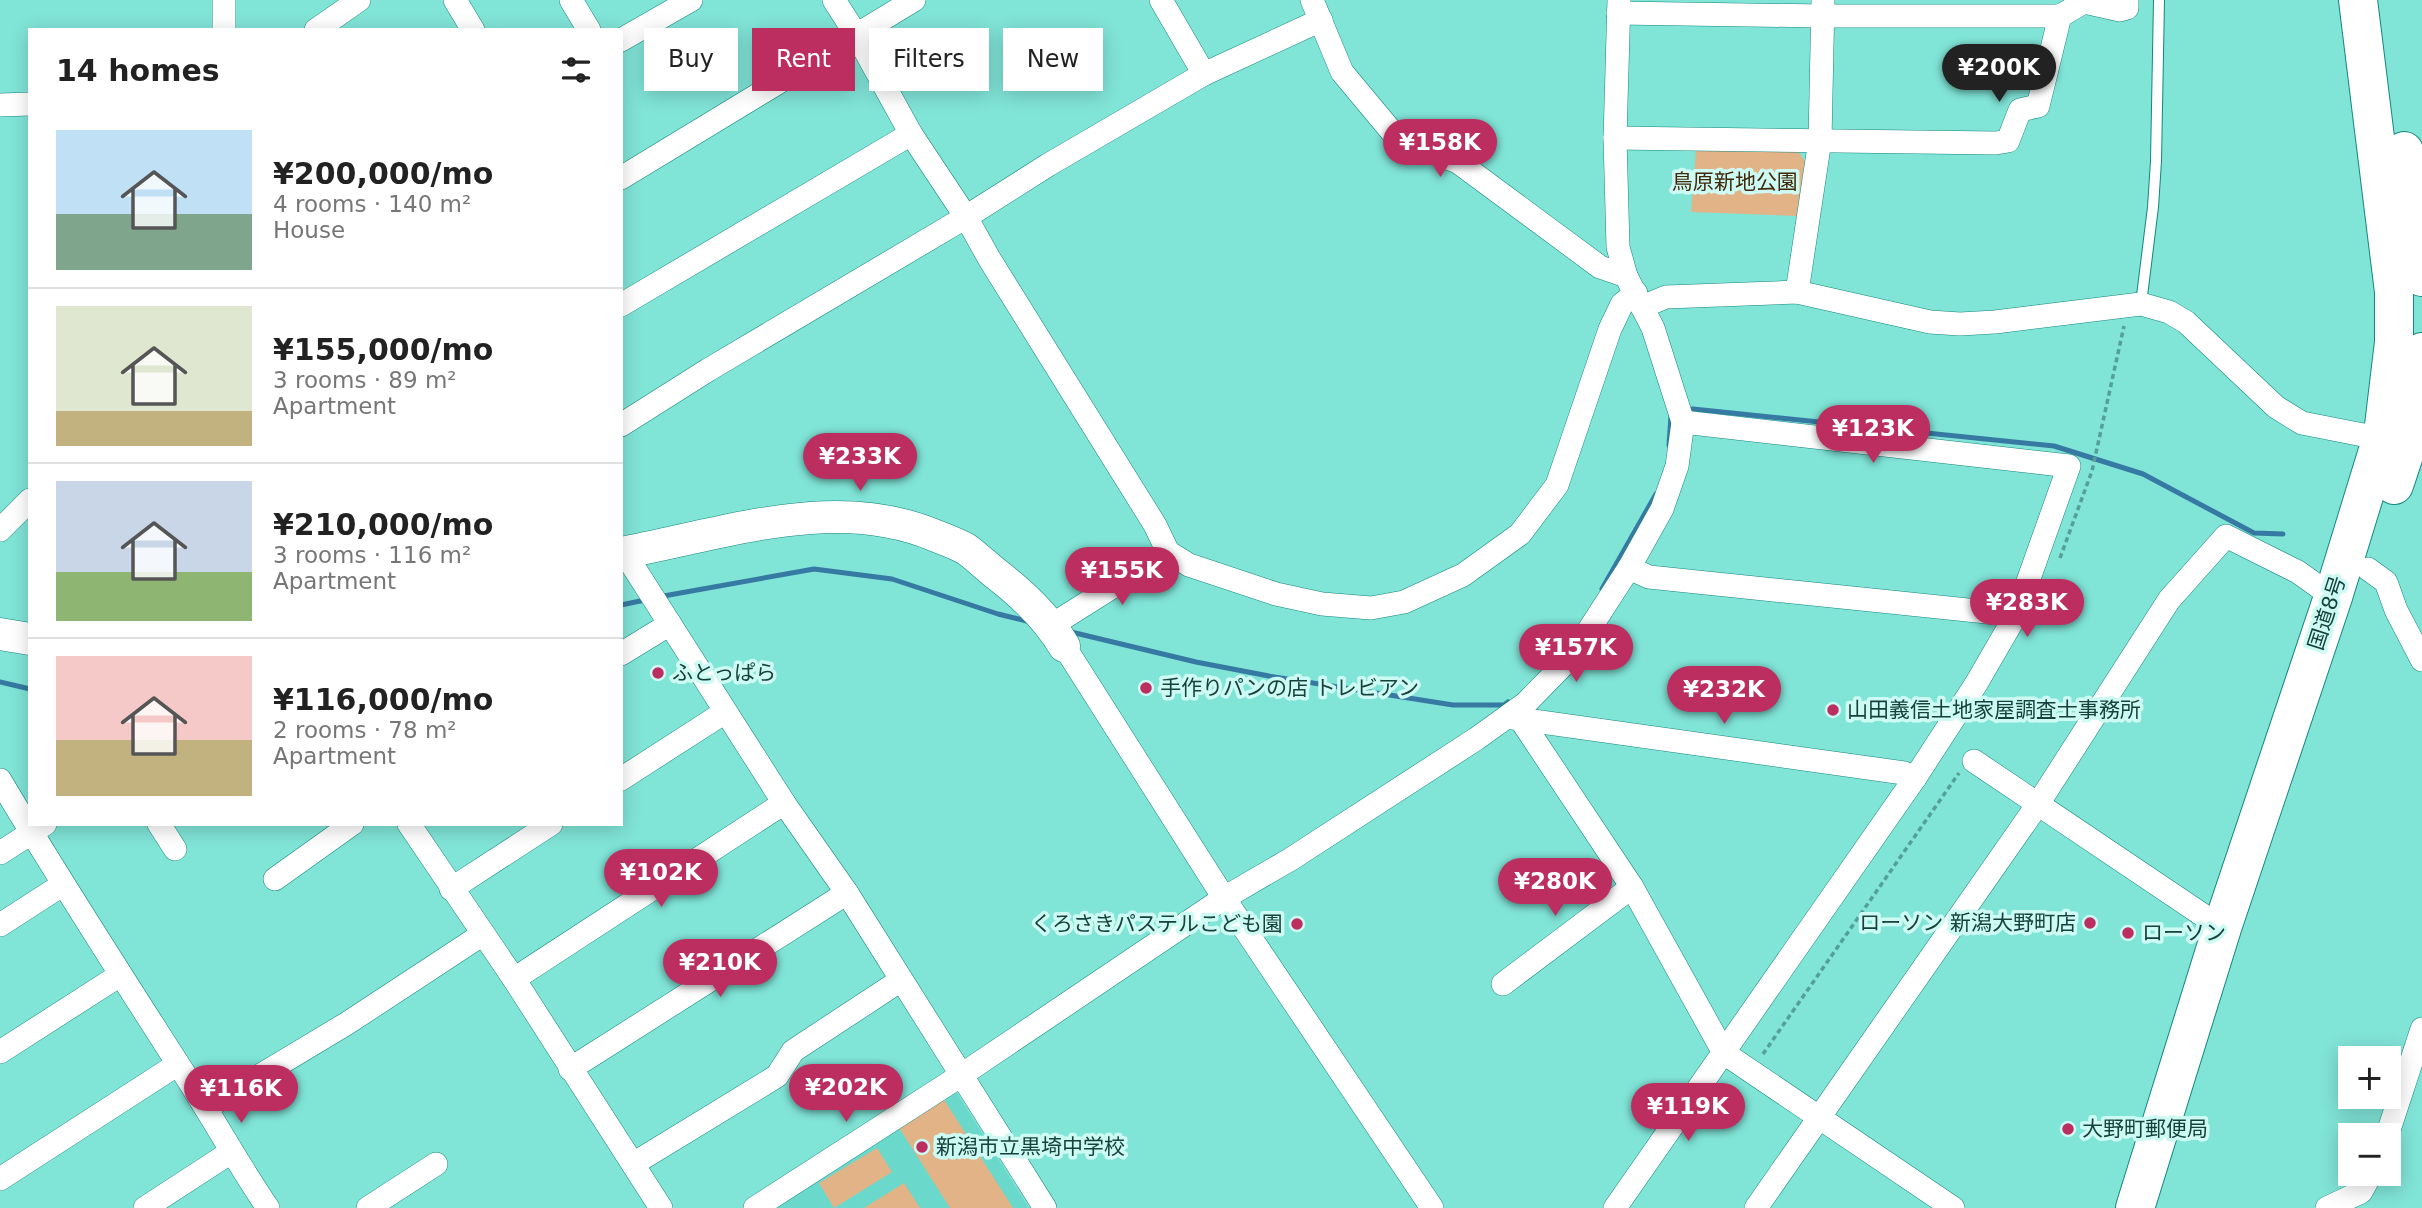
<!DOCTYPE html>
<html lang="en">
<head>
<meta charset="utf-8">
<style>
	body { margin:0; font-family:"DejaVu Sans","Noto Sans JP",sans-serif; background:#f2f2f2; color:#222; height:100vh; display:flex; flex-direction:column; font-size:26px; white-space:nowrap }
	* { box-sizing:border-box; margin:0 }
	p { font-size:23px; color:#767676 }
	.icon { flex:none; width:38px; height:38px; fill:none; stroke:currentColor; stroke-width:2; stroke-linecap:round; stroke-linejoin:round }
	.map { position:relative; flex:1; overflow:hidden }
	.details { position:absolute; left:28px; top:28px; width:595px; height:798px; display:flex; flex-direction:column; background:#fff; border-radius:0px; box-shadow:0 4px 18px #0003 }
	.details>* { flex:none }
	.banner { position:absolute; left:644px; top:28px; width:665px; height:63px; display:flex; gap:14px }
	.controls { position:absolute; left:2338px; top:1046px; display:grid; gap:14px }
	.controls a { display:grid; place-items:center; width:63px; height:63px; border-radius:0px; background:#fff; box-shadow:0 4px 18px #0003; font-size:35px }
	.price { position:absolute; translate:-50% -60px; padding:0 16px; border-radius:24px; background:#bc2e5f; color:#fff; font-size:23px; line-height:46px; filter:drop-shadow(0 2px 4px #0008) }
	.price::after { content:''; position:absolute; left:50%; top:42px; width:21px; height:16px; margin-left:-10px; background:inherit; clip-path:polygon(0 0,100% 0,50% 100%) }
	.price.active { background:#222; color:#fff }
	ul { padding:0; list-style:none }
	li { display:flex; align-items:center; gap:21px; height:175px; padding:0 28px }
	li+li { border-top:2px solid #e0e0e0 }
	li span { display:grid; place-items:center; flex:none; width:196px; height:140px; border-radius:0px; color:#555 }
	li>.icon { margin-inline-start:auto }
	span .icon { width:84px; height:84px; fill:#fffc; stroke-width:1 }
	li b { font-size:30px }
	h2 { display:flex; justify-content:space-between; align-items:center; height:84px; padding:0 28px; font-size:30px }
	.chip { padding:0 24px; border-radius:0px; background:#fff; box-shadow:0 4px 18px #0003; font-size:24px; line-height:63px }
	.chip.active { background:#bc2e5f; color:#fff }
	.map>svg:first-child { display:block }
	.built { fill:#6ad8cb }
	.park { fill:#e2b387 }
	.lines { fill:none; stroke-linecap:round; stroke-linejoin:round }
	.stream { stroke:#3679a2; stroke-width:5 }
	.lane-casing { stroke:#13887e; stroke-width:12 }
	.street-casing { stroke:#13887e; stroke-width:24 }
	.secondary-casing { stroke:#13887e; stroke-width:33 }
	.highway-casing { stroke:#13887e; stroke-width:40 }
	.path { stroke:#54a096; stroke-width:3.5; stroke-dasharray:5 3.5; stroke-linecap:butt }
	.lane { stroke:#fff; stroke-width:10 }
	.street { stroke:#fff; stroke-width:23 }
	.secondary { stroke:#fff; stroke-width:32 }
	.highway { stroke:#fff; stroke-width:38 }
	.poi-dot { fill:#bc2e5f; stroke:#cdfbf4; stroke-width:2.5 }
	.labels { text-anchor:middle; stroke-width:7; stroke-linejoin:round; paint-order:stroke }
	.park-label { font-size:21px; fill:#422708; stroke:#cdfbf4 }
	.street-label { font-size:21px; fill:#16413c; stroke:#cdfbf4 }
	.poi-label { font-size:21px; fill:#16413c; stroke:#cdfbf4; text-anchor:start }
</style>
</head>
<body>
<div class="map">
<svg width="2422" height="1208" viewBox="0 0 2422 1208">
	<rect width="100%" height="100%" fill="#80e4d7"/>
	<path class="built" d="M 952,1085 L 1029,1208 L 754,1208 Z"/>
	<g class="park">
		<path d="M 1696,150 L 1798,151 L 1807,164 L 1797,216 L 1691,212 Z"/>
		<path d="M 943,1098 L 1013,1208 L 950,1208 L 898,1126 Z"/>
		<path d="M 877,1148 L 892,1172 L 834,1208 L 819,1183 Z"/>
		<path d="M 904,1183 L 920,1208 L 864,1208 Z"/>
	</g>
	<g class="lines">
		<g class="stream">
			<path d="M 1685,411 L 1693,409 L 2054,446 L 2143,474 L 2254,533 L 2283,534"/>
			<path d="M 1669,445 L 1671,416"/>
			<path d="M 1602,589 L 1656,494"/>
			<path d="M 658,597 L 814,569 L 892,579 L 998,614 L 1031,622"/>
			<path d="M 621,605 L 645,600"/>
			<path d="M 1067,631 L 1196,662 L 1269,676 L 1453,705 L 1504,705 L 1508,702"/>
			<path d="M 0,682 L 30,689"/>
		</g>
		<defs>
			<path id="lane" d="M 2141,304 L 2153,207 L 2156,161 L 2159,0"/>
			<g id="street">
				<path d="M 224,0 L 224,30"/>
				<path d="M 455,0 L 473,30"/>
				<path d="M 571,0 L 589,30"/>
				<path d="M 834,0 L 857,36 L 911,134 L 966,217 L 990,260 L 1155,525 L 1168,552 L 1189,565 L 1276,594 L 1322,604 L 1371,608 L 1404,602 L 1463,575 L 1520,534 L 1557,485 L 1610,329 L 1622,304 L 1636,293"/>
				<path d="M 1161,0 L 1204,74"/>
				<path d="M 1312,0 L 1342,72 L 1397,138 L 1458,162 L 1600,267 L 1626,276"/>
				<path d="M 1618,13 L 1822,16 L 2060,16"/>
				<path d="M 316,30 L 359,0"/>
				<path d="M 621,40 L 691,0"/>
				<path d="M 0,105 L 30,104"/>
				<path d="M 1615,138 L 1996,143 L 2008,141 L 2020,110 L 2038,106 L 2060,16 L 2084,2 L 2120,10 L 2127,8 L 2127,0"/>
				<path d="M 621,178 L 914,0"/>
				<path d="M 1797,292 L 1820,140 L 1823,0"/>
				<path d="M 621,305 L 911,134"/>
				<path d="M 1642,307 L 1666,297 L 1797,292 L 1930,322 L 1960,324 L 1995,322 L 2141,304 L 2169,312 L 2186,322 L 2276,407 L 2302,423 L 2363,435 L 2383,434 L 2394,431"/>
				<path d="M 621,425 L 708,370 L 966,217 L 1048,165 L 1204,74 L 1321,20"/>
				<path d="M 0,530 L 30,500"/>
				<path d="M 624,552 L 784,803 L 847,893 L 1045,1208"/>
				<path d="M 1629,568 L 1649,577 L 2016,615"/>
				<path d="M 2368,569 L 2386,582 L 2396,610 L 2422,660"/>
				<path d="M 1052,625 L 1168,552"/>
				<path d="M 1064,646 L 1224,898 L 1432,1208"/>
				<path d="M 621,654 L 670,624"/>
				<path d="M 1513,718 L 1904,773 L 1915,778"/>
				<path d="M 1521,720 L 1632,887 L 1724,1053 L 1953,1208"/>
				<path d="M 1974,761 L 2222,928"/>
				<path d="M 621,779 L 725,712"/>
				<path d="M 0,780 C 57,876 118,970 178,1064 C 209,1111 236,1161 268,1208"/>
				<path d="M 159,824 L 175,849"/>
				<path d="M 409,824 L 514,979 L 661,1208"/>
				<path d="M 0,853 L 45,824"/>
				<path d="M 275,879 L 352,824"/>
				<path d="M 451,889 L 551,824"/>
				<path d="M 0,925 L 62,885"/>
				<path d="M 514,979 L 784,803"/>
				<path d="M 1503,984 L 1632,887"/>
				<path d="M 0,1052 L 120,975"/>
				<path d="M 570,1069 L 847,893"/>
				<path d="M 206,1108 L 346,1024 L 483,934"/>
				<path d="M 2387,1136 L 2422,1029"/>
				<path d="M 633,1164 L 777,1076 L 793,1051 L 901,980"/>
				<path d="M 0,1179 L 178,1064"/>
				<path d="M 145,1208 L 231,1152"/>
				<path d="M 368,1208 L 436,1164"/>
				<path d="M 755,1208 L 960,1076 L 1224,898 L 1291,859 L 1476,739 L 1526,703 L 1572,656 L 1629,568 L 1662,509 L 1677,466 L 1683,422 L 1653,328 L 1626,276 L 1618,247 L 1615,138 L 1619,0"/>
				<path d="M 1615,1208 L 1915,778 L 1976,684 L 2016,615 L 2069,466 L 1683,422"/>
				<path d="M 1756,1208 L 2038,804 L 2169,600 L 2226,536 L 2298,572 L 2333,597"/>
				<path d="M 2327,1208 L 2361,1192 L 2371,1174"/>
			</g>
			<g id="secondary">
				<path d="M 621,553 C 724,534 835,493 936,536 C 946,540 957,544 966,549 C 976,556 985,565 995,573 C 1021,593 1047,617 1064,646"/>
				<path d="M 0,634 L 30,639"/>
			</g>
			<g id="highway">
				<path d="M 2404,151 L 2422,277"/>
				<path d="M 2394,485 L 2414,425 L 2422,352"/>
				<path d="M 2135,1208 L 2222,928 L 2333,597 L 2383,434 L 2394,342 L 2394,292 L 2358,0"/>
			</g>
		</defs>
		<use href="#lane" class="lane-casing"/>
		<use href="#street" class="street-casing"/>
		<use href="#secondary" class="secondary-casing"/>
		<use href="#highway" class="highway-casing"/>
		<g class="path">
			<path d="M 2060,558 L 2092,471 L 2124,326"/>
			<path d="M 1763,1054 L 1959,773"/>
		</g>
		<use href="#lane" class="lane"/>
		<use href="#street" class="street"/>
		<use href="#secondary" class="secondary"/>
		<use href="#highway" class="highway"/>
	</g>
	<g class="poi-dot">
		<circle cx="658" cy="673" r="7"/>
		<circle cx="1146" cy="688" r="7"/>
		<circle cx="1833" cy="710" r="7"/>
		<circle cx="2090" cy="923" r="7"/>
		<circle cx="1297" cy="924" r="7"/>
		<circle cx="2128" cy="933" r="7"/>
		<circle cx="2068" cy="1129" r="7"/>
		<circle cx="922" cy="1147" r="7"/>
	</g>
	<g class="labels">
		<g class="park-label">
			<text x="1735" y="189">鳥原新地公園</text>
		</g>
		<g class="street-label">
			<text transform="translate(2327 613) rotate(-72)" y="7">国道8号</text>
		</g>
		<g class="poi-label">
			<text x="672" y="680">ふとっぱら</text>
			<text x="1160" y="695">手作りパンの店 トレビアン</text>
			<text x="1847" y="717">山田義信土地家屋調査士事務所</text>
			<text x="2076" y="930" text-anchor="end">ローソン 新潟大野町店</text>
			<text x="1283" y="931" text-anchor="end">くろさきパステルこども園</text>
			<text x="2142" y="940">ローソン</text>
			<text x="2082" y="1136">大野町郵便局</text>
			<text x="936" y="1154">新潟市立黒埼中学校</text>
		</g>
	</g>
</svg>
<div class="controls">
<a>+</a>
<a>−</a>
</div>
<b class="price active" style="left:1999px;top:104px">¥200K</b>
<b class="price" style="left:1440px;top:179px">¥158K</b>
<b class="price" style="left:1873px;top:465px">¥123K</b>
<b class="price" style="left:860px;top:493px">¥233K</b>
<b class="price" style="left:1122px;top:607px">¥155K</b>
<b class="price" style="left:2027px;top:639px">¥283K</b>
<b class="price" style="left:1576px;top:684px">¥157K</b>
<b class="price" style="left:1724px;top:726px">¥232K</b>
<b class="price" style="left:661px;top:909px">¥102K</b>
<b class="price" style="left:1555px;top:918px">¥280K</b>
<b class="price" style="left:720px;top:999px">¥210K</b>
<b class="price" style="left:846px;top:1124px">¥202K</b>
<b class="price" style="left:241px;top:1125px">¥116K</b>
<b class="price" style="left:1688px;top:1143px">¥119K</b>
<div class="banner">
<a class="chip">Buy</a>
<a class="chip active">Rent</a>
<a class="chip">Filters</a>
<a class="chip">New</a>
</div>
<section class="details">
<h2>14 homes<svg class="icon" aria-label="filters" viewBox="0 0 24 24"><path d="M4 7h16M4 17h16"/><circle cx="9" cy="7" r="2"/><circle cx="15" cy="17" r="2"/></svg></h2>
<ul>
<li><span style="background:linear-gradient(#bfe0f5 60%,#7fa58c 0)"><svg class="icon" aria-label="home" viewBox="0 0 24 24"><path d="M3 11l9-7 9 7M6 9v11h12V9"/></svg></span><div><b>¥200,000/mo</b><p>4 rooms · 140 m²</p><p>House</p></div></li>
<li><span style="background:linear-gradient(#dfe7d0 75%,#c2b280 0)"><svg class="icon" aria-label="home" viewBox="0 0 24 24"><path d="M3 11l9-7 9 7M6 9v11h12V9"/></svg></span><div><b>¥155,000/mo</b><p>3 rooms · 89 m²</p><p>Apartment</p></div></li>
<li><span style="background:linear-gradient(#c9d6e8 65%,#8fb573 0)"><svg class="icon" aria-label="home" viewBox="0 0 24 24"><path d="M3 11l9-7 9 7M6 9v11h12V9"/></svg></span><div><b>¥210,000/mo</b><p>3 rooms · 116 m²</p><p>Apartment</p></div></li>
<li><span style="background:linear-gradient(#f6c9c9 60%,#c2b280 0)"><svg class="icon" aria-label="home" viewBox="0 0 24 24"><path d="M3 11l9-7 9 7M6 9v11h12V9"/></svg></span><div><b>¥116,000/mo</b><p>2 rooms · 78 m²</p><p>Apartment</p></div></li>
</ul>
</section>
</div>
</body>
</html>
